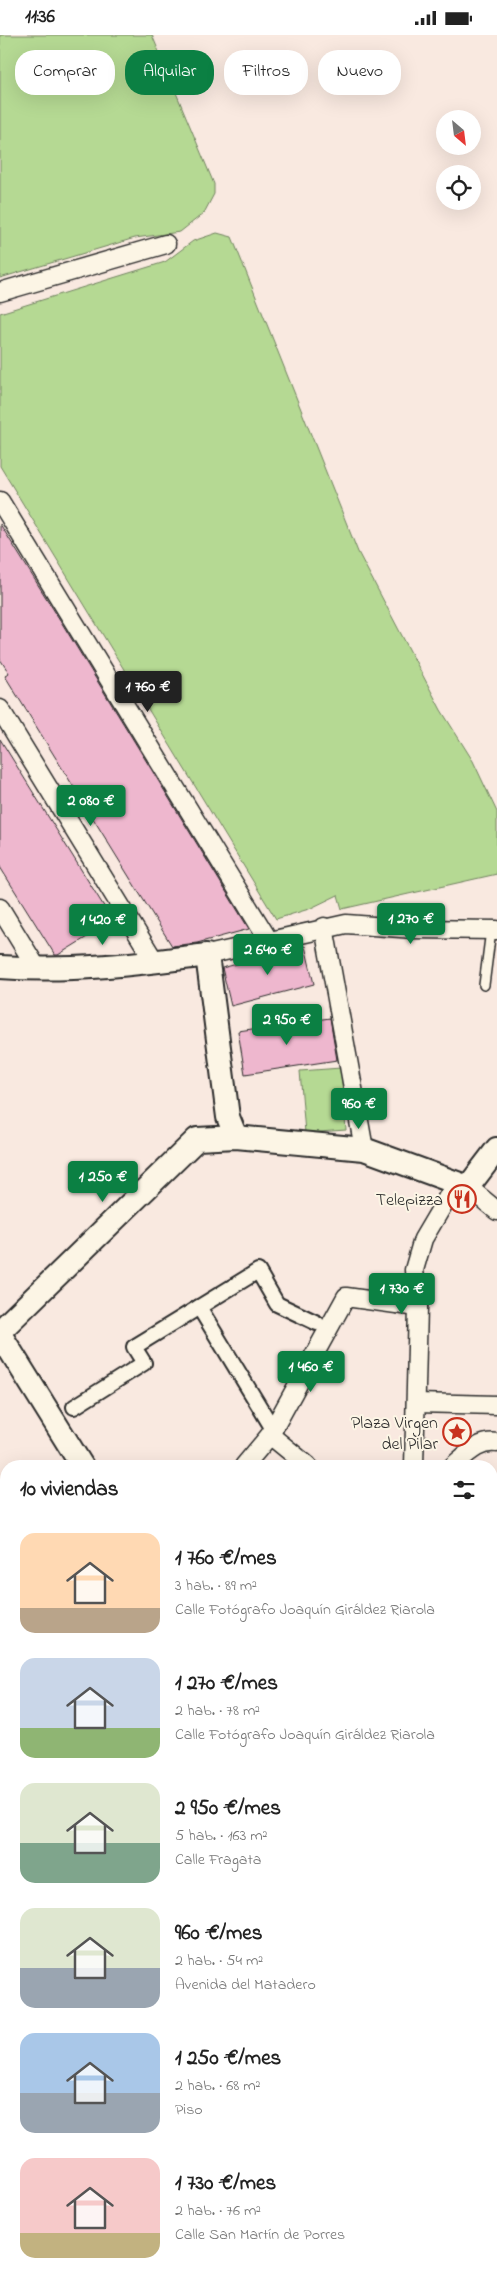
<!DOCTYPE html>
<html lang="es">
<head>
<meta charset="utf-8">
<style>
	body { margin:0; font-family:"Indie Flower",sans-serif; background:#f6f6f6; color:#222; height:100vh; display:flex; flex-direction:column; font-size:19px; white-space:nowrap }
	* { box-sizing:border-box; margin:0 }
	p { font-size:16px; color:#767676 }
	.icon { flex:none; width:28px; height:28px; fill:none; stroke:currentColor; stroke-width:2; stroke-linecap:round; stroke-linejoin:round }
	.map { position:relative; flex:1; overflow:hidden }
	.panel { position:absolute; left:0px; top:1425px; width:498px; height:820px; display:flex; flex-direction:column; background:#fff; border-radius:20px 20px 0 0; box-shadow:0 5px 20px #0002 }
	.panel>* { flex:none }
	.banner { position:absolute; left:15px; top:15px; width:468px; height:45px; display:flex; gap:10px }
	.needle { width:32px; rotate:152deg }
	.fabs { position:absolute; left:436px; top:75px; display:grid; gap:10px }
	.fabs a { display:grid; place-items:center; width:45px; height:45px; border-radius:50%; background:#fff; box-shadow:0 5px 20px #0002; font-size:25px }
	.price { position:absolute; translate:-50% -42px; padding:0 11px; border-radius:5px; background:#0b8043; color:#fff; font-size:16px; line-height:32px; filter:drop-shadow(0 1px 2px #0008) }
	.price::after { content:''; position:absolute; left:50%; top:30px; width:15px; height:11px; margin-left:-8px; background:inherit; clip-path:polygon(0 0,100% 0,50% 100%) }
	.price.on { background:#222; color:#fff }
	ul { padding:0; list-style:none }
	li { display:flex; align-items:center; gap:15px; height:125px; padding:0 20px }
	li span { display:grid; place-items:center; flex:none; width:140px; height:100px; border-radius:15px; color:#555 }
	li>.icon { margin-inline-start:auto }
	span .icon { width:60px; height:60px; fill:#fffc; stroke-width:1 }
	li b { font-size:21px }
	h2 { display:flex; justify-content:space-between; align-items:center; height:60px; padding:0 20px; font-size:21px }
	.chip { padding:0 18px; border-radius:20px; background:#fff; box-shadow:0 5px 20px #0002; font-size:18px; line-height:45px }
	.chip.on { background:#0b8043; color:#fff }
	.status { display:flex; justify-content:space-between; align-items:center; height:35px; padding:0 25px; background:#fff; direction:ltr }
	.status svg { height:14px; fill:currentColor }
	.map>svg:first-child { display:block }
	.built { fill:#f6dadb }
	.green { fill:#b5d993; stroke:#70825f }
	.building { fill:#eeb7ce; stroke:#2b2b2b }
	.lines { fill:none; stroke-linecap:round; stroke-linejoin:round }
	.service-casing { stroke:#2b2b2b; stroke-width:12 }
	.pedestrian-casing { stroke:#2b2b2b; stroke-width:18 }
	.minor-casing { stroke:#2b2b2b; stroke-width:21 }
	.tertiary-casing { stroke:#2b2b2b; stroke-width:26 }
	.service { stroke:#fcf5e5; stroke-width:9 }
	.pedestrian { stroke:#fcf5e5; stroke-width:14 }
	.minor { stroke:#fcf5e5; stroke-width:18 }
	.tertiary { stroke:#fcf5e5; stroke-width:22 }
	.labels { text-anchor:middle; stroke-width:4; stroke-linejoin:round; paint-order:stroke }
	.poi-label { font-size:18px; fill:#2b2b2b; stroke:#fcf5e5; text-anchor:end }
</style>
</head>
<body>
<div class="status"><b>11:36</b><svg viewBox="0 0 49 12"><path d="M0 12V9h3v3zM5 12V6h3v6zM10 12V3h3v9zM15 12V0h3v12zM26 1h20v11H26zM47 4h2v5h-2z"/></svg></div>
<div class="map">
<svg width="497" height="2245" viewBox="0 0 497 2245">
	<rect width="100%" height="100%" fill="#f9e9e0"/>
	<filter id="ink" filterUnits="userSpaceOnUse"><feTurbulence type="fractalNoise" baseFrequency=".02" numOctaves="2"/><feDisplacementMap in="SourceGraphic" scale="10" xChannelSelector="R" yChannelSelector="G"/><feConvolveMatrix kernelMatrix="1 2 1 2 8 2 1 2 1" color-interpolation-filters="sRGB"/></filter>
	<g filter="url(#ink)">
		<path class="built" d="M 497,2150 L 497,2245 L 353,2245 L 361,2239 L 491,2239 L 491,2153 Z"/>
		<g class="green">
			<path d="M 0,0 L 152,0 L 214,149 L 214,159 L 204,178 L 180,197 L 135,203 L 0,243 Z"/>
			<path d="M 217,198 L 232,202 L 358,517 L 441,675 L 473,726 L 497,777 L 497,839 L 342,874 L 338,860 L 309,874 L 276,884 L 0,431 L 0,278 L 165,227 L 193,206 Z"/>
			<path d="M 341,1033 L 346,1095 L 305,1098 L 300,1036 Z"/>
		</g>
		<g class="building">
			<path d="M 0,489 L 60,585 L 249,894 L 197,908 L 172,911 L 5,641 L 9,638 L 0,624 Z"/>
			<path d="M 0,704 L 113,886 L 58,920 L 55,920 L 0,832 Z"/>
			<path d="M 305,911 L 314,949 L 231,971 L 222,933 Z"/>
			<path d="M 330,983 L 337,1025 L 245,1039 L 238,996 Z"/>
		</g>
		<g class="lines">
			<defs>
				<path id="service" d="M 484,950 L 491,895"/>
				<g id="pedestrian">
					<path d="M 199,1272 L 273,1394"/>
					<path d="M 74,1372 L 144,1328 L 134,1312 L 258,1236 L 277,1269 L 317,1288"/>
					<path d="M 491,2142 L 497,2139"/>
					<path d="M 336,2245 L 345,2239"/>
				</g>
				<g id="minor">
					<path d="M 0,257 L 166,209"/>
					<path d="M 0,466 L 269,906"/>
					<path d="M 0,674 L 155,927"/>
					<path d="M 0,873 L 38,935"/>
					<path d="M 324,892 L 364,1114"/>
					<path d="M 207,920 L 346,889 L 414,894 L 497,895"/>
					<path d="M 468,1152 L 497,1176"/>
					<path d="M 416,1368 L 497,1370"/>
					<path d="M 270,1400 L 308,1431"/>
					<path d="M 244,1431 L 270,1400 L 346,1262 L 418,1272"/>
					<path d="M 414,1431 L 418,1272 L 414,1235 L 423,1204 L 456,1148"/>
					<path d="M 453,1431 C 466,1420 479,1405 497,1408"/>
					<path d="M 491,1485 L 497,1467"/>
					<path d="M 491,1530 L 497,1532"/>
					<path d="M 491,1608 L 497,1612"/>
					<path d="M 0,1628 L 6,1620"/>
					<path d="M 0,1695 L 6,1687"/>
					<path d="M 491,1705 L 497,1702"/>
					<path d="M 0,1738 L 6,1730"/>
					<path d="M 0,1928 L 6,1922"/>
					<path d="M 0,1966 L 6,1970"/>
					<path d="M 491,1983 L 497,1983"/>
					<path d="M 0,2157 L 6,2156"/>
					<path d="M 161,2239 L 165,2245"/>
					<path d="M 227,2245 L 238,2239"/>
				</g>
				<g id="tertiary">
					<path d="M 0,932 C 69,937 139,929 207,920 L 228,1082 L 236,1102"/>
					<path d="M 0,1296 L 197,1104 L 236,1102 L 364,1114 L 468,1152 L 497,1114"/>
					<path d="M 0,1299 L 82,1431"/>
					<path d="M 0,2046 L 6,2046"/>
					<path d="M 491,2076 L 497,2083"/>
				</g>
			</defs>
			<use href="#service" class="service-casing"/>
			<use href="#pedestrian" class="pedestrian-casing"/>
			<use href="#minor" class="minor-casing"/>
			<use href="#tertiary" class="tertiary-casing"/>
			<use href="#service" class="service"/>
			<use href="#pedestrian" class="pedestrian"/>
			<use href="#minor" class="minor"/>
			<use href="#tertiary" class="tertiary"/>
		</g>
	</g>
	<defs>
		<symbol id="restaurant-ring" viewBox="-11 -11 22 22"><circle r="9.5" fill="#fcf5e5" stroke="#c8321e" stroke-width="1.5"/><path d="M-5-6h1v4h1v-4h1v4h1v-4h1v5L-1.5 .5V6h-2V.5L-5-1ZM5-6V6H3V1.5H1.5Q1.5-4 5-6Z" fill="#c8321e"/></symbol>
		<symbol id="sight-ring" viewBox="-11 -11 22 22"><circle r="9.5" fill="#fcf5e5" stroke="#c8321e" stroke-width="1.5"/><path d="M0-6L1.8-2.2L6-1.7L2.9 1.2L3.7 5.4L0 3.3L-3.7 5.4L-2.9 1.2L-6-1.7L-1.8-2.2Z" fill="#c8321e"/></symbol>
	</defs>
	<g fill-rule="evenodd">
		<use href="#restaurant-ring" x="446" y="1148" width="32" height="32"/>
		<use href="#sight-ring" x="441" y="1381" width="32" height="32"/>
	</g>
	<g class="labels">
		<g class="poi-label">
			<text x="443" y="1170">Telepizza</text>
			<text x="438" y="1393">Plaza Virgen<tspan x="438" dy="21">del Pilar</tspan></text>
		</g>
	</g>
</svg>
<div class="fabs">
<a><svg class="needle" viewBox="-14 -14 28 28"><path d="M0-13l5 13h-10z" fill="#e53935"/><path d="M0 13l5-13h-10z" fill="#767676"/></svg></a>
<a><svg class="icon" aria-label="locate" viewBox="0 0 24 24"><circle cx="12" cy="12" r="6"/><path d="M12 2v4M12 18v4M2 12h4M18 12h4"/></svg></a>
</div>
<b class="price on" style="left:148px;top:678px">1 760 €</b>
<b class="price" style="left:91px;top:792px">2 080 €</b>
<b class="price" style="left:411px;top:910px">1 270 €</b>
<b class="price" style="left:103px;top:911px">1 420 €</b>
<b class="price" style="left:268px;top:941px">2 640 €</b>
<b class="price" style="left:287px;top:1011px">2 950 €</b>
<b class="price" style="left:359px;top:1095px">960 €</b>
<b class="price" style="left:103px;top:1168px">1 250 €</b>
<b class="price" style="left:402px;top:1280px">1 730 €</b>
<b class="price" style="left:311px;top:1358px">1 460 €</b>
<div class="banner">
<a class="chip">Comprar</a>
<a class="chip on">Alquilar</a>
<a class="chip">Filtros</a>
<a class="chip">Nuevo</a>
</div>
<section class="panel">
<h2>10 viviendas<svg class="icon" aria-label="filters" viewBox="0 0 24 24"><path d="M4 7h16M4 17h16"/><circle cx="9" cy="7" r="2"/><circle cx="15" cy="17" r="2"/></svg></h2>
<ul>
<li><span style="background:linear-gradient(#ffd9b3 75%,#b9a48a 0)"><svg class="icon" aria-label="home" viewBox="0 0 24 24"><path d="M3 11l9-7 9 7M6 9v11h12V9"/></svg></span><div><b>1 760 €/mes</b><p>3 hab. · 89 m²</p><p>Calle Fotógrafo Joaquín Giráldez Riarola</p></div></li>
<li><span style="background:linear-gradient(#c9d6e8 70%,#8fb573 0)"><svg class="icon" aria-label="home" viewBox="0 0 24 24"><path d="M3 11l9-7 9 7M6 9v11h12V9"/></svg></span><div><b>1 270 €/mes</b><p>2 hab. · 78 m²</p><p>Calle Fotógrafo Joaquín Giráldez Riarola</p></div></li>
<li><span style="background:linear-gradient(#dfe7d0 60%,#7fa58c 0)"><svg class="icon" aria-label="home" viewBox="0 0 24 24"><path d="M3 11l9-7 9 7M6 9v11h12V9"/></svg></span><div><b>2 950 €/mes</b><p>5 hab. · 163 m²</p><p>Calle Fragata</p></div></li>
<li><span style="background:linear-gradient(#dfe7d0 60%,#9aa5b1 0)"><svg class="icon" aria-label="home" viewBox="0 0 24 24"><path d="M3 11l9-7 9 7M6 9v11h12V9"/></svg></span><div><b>960 €/mes</b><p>2 hab. · 54 m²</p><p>Avenida del Matadero</p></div></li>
<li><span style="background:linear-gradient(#a9c7e8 60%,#9aa5b1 0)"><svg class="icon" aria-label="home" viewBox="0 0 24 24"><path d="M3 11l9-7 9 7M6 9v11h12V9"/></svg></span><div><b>1 250 €/mes</b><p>2 hab. · 68 m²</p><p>Piso</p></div></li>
<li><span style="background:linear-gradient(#f6c9c9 75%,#c2b280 0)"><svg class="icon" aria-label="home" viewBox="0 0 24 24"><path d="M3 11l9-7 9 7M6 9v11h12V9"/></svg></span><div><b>1 730 €/mes</b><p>2 hab. · 76 m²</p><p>Calle San Martín de Porres</p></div></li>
</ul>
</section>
</div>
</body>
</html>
